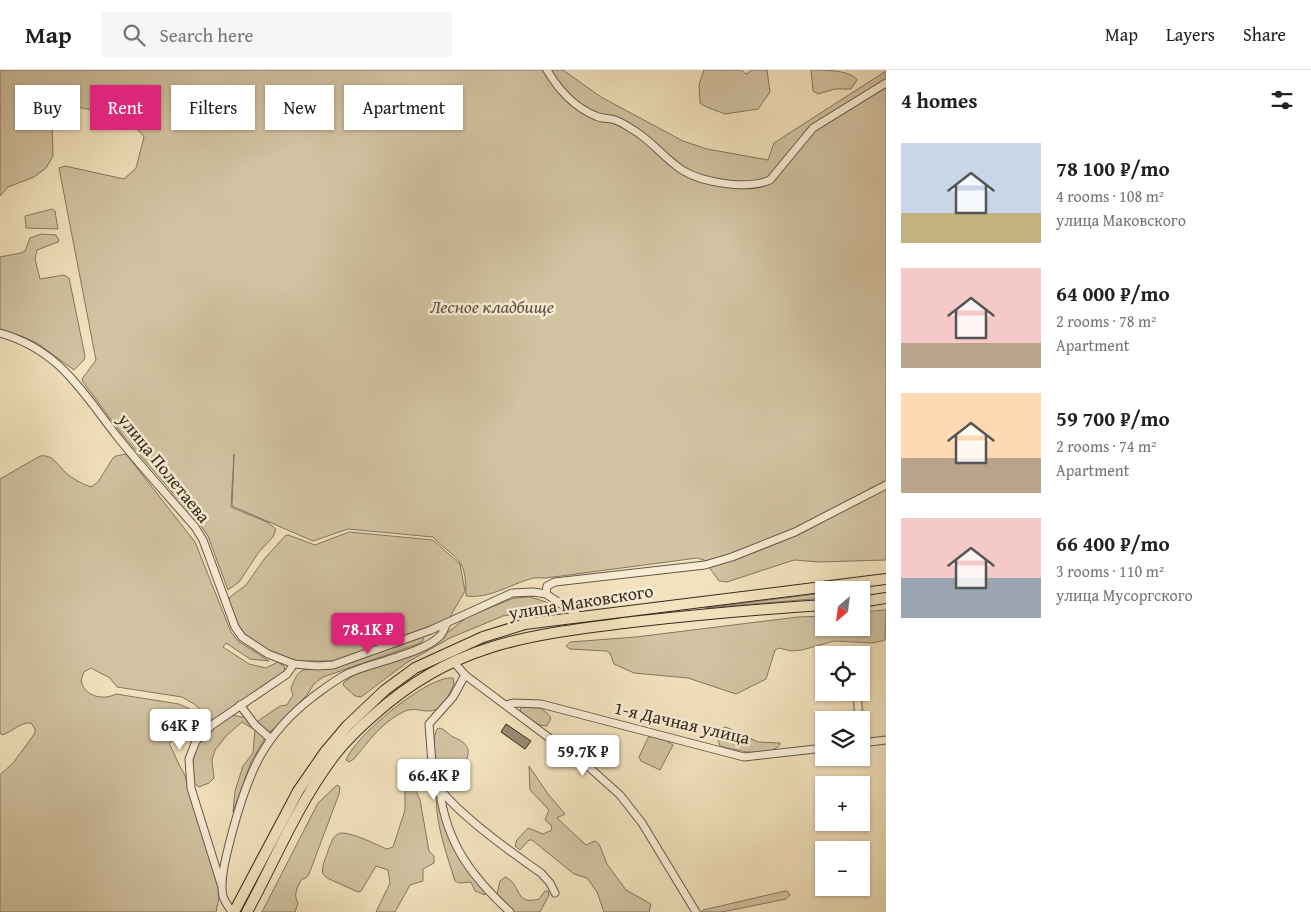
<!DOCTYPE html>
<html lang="en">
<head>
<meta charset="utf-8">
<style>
	body { margin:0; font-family:"Gentium Book Plus",serif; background:#f6f6f6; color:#202124; height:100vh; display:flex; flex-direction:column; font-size:19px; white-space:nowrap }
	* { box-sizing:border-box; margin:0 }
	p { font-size:16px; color:#757577 }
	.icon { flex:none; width:28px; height:28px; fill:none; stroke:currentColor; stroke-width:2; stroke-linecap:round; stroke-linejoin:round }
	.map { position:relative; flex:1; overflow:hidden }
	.side { display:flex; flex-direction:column; background:#fff; width:425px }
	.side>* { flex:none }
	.top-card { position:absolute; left:15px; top:15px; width:475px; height:45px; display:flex; gap:10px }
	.needle { width:32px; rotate:208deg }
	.fabs { position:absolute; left:815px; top:511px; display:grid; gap:10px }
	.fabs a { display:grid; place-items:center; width:55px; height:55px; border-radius:0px; background:#fff; box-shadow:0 1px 4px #0004; font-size:25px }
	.price { position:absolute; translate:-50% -42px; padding:0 11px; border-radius:5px; background:#fff; color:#222; font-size:16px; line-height:32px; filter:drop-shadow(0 1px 2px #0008) }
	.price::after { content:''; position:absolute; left:50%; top:30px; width:15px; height:11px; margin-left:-8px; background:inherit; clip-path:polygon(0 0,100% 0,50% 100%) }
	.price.current { background:#db2777; color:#fff }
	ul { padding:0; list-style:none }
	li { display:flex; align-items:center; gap:15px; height:125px; padding:0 15px }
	li span { display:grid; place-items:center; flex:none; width:140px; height:100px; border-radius:0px; color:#555 }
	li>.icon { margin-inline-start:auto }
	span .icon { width:60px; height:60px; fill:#fffc; stroke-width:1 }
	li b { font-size:21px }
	h2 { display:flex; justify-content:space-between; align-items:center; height:60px; padding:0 15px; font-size:21px }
	.tag { padding:0 18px; border-radius:0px; background:#fff; box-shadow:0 1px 4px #0004; font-size:18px; line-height:45px }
	.tag.current { background:#db2777; color:#fff }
	header { display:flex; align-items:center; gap:30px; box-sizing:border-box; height:70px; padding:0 25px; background:#fff; border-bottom:1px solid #e0e0e0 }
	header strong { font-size:24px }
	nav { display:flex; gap:28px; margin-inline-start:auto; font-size:18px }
	.search { width:350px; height:45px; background:#f6f6f6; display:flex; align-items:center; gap:12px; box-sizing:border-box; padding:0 18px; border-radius:0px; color:#757577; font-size:19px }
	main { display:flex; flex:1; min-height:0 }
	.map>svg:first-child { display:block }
	.green { fill:#d2c3a2; stroke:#847660 }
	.building { fill:#988a71; stroke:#362a1e }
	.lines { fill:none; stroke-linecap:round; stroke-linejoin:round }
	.minor-casing { stroke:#655846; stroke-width:9 }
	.highway-casing { stroke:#362a1e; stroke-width:12 }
	.minor { stroke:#f7ecd4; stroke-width:7 }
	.highway { stroke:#f2e2bd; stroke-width:10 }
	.labels { text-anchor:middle; stroke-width:5; stroke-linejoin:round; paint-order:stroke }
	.park-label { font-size:18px; font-style:italic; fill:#5d503f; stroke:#f7ecd4 }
	.street-label { font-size:18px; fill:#362a1e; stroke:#f7ecd4 }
</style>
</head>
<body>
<header>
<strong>Map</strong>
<div class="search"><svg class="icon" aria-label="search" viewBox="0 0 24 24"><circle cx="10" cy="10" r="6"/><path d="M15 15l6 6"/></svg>Search here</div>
<nav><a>Map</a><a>Layers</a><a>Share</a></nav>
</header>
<main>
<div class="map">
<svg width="886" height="842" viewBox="0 0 886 842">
	<rect width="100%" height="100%" fill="#f2e2bd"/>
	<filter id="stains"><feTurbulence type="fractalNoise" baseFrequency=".004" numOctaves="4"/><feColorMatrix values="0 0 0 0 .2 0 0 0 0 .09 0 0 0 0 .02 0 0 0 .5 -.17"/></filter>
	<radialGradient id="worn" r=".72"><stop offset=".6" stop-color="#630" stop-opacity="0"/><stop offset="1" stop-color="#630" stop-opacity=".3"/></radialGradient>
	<g class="green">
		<path d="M 0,0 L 563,0 L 601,27 L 683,71 L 707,79 L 768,90 L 774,73 L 886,1 L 886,490 L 819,492 L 794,490 L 727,512 L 719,511 L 704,490 L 697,488 L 546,508 C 541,508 535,507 530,509 C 509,515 489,529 466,526 C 466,486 458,492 433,467 L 348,459 L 313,471 L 232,436 L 234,384 L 231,437 L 267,452 L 276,459 L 273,467 L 259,482 L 239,512 L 228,520 L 208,466 L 199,453 L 125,368 L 83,312 L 82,309 L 96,290 L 59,98 L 65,96 L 124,109 L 136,98 L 144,67 C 138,57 125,54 115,49 C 94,41 66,26 52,52 L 53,86 L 46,98 L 34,107 L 8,117 L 0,126 Z"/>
		<path d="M 704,0 L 741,0 L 746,4 L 752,0 L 767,0 L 770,22 L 758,39 L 725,44 C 718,41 704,37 700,33 L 699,15 Z"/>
		<path d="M 811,0 C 825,0 851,0 857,10 L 851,19 L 835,19 L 818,24 L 813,21 Z"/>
		<path d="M 52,139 L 55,141 L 58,159 L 26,158 L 25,146 Z"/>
		<path d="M 41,164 L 56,165 L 59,170 L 58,172 L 37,180 L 35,189 L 40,209 L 64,205 L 69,208 L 85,286 L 84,290 L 74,300 L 37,273 L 21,266 L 0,260 L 0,187 L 21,183 L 25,181 L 30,168 Z"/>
		<path d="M 126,384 L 195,472 L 231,562 L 238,571 L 269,591 L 250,589 L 226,573 L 223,577 L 249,594 L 266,598 L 278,592 L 284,596 L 285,601 L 213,650 L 194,634 L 182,627 L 117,617 L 110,608 L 91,598 L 84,602 L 81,610 C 83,626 103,631 116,624 L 179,634 L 190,639 L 206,654 L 192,668 L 178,667 L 169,673 C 175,684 178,695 185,705 L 218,816 L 219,828 L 216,842 L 0,842 L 0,705 L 14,692 L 35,663 L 35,659 L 31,653 C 19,652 13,662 2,665 L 0,663 L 0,409 L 40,386 C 54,384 57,395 66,403 C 73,409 82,414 91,417 L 98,412 L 113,388 L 116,386 Z"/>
		<path d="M 349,462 L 433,470 L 460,494 L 465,521 L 447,552 L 334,591 L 295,591 L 266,579 L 245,564 L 238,554 L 229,530 L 230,527 L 246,515 L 265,488 L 285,466 L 288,465 L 315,475 Z"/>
		<path d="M 824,523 L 824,528 L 705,538 Z"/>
		<path d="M 530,527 L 546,532 L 555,538 L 503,546 L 450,568 L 406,593 L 361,627 L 355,626 L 343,615 L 344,612 L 354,605 L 431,576 L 467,547 L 514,528 Z"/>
		<path d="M 886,540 L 885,570 L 873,573 L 834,571 L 802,580 L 791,581 L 779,578 L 775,580 L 766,609 L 736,624 L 688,608 L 634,603 L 614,594 L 610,583 L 606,581 L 570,579 L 566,576 L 570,572 L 636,567 L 798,547 L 824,546 L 824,558 L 861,558 L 861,542 Z"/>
		<path d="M 422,567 L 424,569 L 421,573 L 323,607 L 314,614 L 307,625 L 270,662 L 257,654 L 258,651 L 280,636 L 287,635 L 293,625 L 291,618 C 298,602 298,599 316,599 Z"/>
		<path d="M 448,608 L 453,608 L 454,614 C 450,623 441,642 429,641 C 420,641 413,637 403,642 C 381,653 369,671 354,689 L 349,692 L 346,690 C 357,664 421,612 448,608 Z"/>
		<path d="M 523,637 L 540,638 L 547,643 L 551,648 L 547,656 L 539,655 L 521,642 L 520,639 Z"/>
		<path d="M 232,645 L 246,648 L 265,668 L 251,692 L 233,742 L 235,721 L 243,696 L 253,683 L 255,660 L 242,652 L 227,665 L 215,680 L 212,690 L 214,708 L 209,713 L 199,717 L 194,713 C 194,705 192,696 193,689 C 196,669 217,655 232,645 Z"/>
		<path d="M 726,657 L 758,672 L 780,673 L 780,675 C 766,689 736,680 720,676 L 718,670 L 723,658 Z"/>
		<path d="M 440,658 C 446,660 448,664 453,667 C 485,679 458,699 448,717 C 432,716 431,670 437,659 Z"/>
		<path d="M 651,666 L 667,671 L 673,675 L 660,700 L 641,691 L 639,687 L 648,668 Z"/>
		<path d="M 529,696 L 548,724 L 565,744 L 557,748 L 586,775 L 595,771 L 599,774 L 607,794 L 626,820 L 651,834 L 649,842 L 604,842 L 597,822 L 587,808 L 574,804 L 532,770 L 529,770 L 520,780 L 515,776 L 517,770 L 528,758 L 543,764 L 552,760 L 551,755 L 545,750 L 549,740 L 530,720 Z"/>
		<path d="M 410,703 L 412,704 L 412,712 L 420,730 L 429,781 L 434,786 L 434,793 L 423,799 L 423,811 L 410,815 L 395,842 L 376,842 L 390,813 L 388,800 L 376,796 L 361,821 L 358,822 L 327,808 L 323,804 C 321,796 326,788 328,781 C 330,775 333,766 338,764 C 346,759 377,775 387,779 L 393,777 L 405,740 L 405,720 Z"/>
		<path d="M 337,715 L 340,717 L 339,724 L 309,804 L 306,808 L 302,809 C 297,817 293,825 298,833 L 295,842 L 262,842 L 318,733 Z"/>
		<path d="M 436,725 L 454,778 L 460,790 L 485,822 L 485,825 L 475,821 L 471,812 L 459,813 L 455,811 C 446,782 436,755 436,725 Z"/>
		<path d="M 505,807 C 522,814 514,836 539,829 L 545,821 L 548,821 L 549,825 L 540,842 L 513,842 L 497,825 L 500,811 Z"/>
		<path d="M 785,821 L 787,821 L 790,825 L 786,829 L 722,842 L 701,842 L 703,840 Z"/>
	</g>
	<path class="building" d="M 506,654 L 531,671 L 525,679 L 501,662 Z"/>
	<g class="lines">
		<defs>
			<g id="minor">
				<path d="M 547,0 C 558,19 575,38 596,46 C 602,49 609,48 615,50 C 621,52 627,56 632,59 C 651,70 664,88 682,100 C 703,113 748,120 770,110 L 813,58 L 886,13"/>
				<path d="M 0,263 C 61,280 83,324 120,370 C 144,400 170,428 195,457 L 203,470 L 235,557 L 242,567 L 268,584 L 294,594 L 317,596 L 333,595 L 431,560 L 512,523 L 533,522 L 546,524 L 581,547"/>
				<path d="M 546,524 L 547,516 L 555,512 L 705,495 L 732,487 L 795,462 L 886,415"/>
				<path d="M 453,591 L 465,605 L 591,699 L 620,725 L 642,753 L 696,842"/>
				<path d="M 465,605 L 453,627 L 429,654 L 433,707 C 443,734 515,785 541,803 L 550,813 L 555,823"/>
				<path d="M 857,622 L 859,650"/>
				<path d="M 240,635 L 255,655 L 271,669"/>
				<path d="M 506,635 L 513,633 L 541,634 L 744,687 L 824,678"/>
				<path d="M 861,673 L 886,670"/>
				<path d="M 440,722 C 447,774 472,807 510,842"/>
				<path d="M 221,814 L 191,718 L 189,689 L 196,671 L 212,655 L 287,604 L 294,594"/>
				<path d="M 232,842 C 229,837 224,831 223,826 C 219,809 228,779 232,763 C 248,703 263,665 314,626 C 325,618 336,609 349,603 C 371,593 424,583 440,566 C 443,563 445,557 447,553"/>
			</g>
			<g id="highway">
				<path d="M 861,532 L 886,528"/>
				<path d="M 234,842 L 298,721 L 325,682 L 347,656 L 385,620 L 415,598 L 483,567 L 525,554 L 886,509"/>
				<path d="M 247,842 C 274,792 297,736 331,690 C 343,673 359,658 375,644 C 455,572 531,565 632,552 C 696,545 760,539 824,535"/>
			</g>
		</defs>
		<use href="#minor" class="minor-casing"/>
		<use href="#highway" class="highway-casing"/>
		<use href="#minor" class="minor"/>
		<use href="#highway" class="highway"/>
	</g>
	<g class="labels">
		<g class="park-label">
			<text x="492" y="243">Лесное кладбище</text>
		</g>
		<g class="street-label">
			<text transform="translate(164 398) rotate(51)" y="6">улица Полетаева</text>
			<text transform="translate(581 532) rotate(-9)" y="6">улица Маковского</text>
			<text transform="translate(682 653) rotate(13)" y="6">1-я Дачная улица</text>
		</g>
	</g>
	<rect width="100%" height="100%" filter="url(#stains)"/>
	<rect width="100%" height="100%" fill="url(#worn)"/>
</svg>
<div class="fabs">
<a><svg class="needle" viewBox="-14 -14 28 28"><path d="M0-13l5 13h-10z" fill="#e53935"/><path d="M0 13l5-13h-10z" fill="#757577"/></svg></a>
<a><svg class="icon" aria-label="locate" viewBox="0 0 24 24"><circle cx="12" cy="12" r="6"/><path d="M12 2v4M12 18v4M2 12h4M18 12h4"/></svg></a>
<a><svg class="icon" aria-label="layers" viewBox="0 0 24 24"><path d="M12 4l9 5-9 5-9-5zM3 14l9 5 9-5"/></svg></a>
<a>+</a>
<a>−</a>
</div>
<b class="price current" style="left:368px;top:585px">78.1K ₽</b>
<b class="price" style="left:180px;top:681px">64K ₽</b>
<b class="price" style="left:583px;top:707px">59.7K ₽</b>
<b class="price" style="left:434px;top:731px">66.4K ₽</b>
<div class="top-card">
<a class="tag">Buy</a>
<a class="tag current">Rent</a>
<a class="tag">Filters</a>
<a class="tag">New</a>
<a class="tag">Apartment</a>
</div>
</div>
<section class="side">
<h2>4 homes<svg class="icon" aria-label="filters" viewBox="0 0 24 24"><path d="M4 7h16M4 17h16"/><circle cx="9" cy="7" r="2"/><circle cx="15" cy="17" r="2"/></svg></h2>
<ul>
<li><span style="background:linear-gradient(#c9d6e8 70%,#c2b280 0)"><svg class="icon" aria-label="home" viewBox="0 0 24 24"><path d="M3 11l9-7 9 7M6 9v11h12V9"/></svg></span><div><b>78 100 ₽/mo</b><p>4 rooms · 108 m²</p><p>улица Маковского</p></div></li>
<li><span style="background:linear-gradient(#f6c9c9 75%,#b9a48a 0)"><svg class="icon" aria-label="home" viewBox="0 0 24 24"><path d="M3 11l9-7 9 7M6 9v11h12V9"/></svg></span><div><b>64 000 ₽/mo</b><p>2 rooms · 78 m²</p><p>Apartment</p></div></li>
<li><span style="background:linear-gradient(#ffd9b3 65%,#b9a48a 0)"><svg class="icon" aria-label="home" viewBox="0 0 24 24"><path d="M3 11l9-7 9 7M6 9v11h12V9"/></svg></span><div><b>59 700 ₽/mo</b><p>2 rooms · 74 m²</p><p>Apartment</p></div></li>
<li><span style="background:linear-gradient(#f6c9c9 60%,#9aa5b1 0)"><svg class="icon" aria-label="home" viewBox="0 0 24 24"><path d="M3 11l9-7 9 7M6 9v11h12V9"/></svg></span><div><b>66 400 ₽/mo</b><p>3 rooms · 110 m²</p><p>улица Мусоргского</p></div></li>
</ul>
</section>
</main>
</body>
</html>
